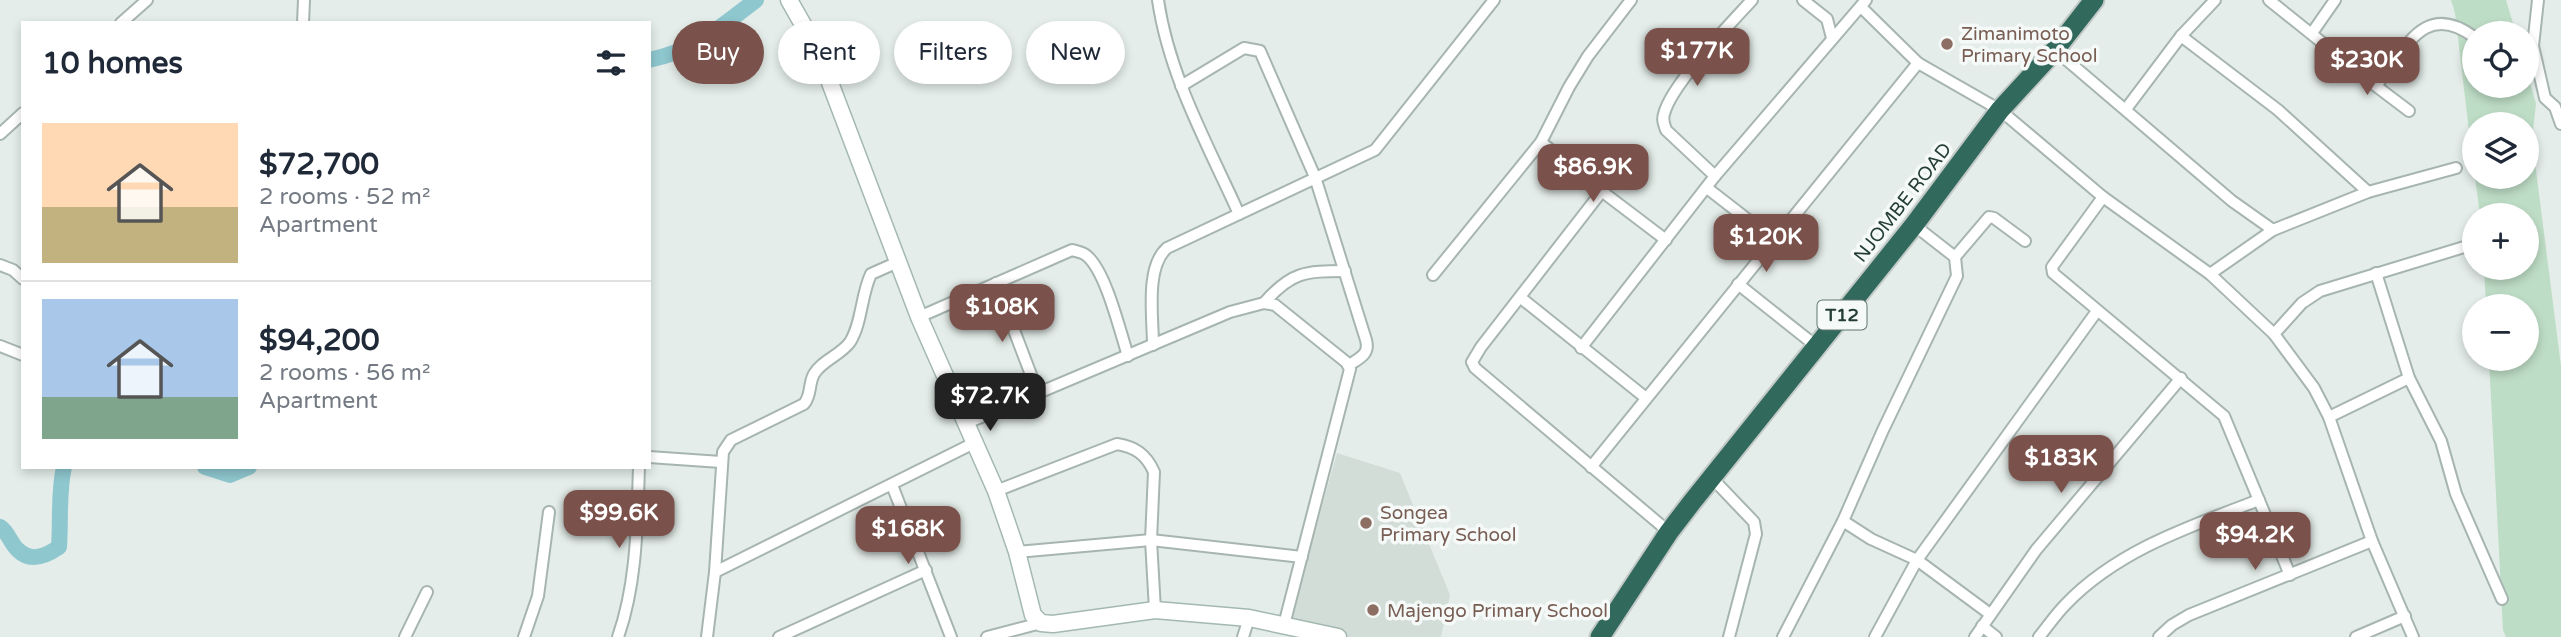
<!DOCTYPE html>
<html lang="en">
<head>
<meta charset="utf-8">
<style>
	body { margin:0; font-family:"Varela Round",sans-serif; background:#f6f6f7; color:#1f2937; height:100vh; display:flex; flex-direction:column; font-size:26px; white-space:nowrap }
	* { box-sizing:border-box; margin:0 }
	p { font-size:23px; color:#747a83 }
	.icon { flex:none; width:38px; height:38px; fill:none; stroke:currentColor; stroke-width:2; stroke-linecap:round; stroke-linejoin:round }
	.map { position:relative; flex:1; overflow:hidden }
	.sheet { position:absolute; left:21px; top:21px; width:630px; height:448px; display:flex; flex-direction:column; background:#fff; border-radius:0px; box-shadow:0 4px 10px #0003 }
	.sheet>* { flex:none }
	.guide { position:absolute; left:672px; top:21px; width:665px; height:63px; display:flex; gap:14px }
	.buttons { position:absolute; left:2462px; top:21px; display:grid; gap:14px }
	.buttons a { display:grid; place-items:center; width:77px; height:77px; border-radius:50%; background:#fff; box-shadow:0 4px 10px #0003; font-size:35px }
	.price { position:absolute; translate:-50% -60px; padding:0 16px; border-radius:14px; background:#7b514b; color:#fff; font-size:23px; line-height:46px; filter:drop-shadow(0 2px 4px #0008) }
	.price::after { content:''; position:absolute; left:50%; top:42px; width:21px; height:16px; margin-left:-10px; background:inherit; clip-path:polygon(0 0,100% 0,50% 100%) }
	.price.on { background:#222; color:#fff }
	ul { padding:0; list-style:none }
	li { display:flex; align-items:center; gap:21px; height:175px; padding:0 21px }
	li+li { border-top:2px solid #e0e1e3 }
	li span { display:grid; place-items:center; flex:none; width:196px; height:140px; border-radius:0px; color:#555 }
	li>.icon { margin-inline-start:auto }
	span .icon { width:84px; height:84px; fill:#fffc; stroke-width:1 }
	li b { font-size:30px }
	h2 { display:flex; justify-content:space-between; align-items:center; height:84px; padding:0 21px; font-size:30px }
	.pill { padding:0 24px; border-radius:32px; background:#fff; box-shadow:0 4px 10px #0003; font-size:24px; line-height:63px }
	.pill.on { background:#7b514b; color:#fff }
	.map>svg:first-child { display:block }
	.built { fill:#d2ddd8 }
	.green { fill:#beddc6 }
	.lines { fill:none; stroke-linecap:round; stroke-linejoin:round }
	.river { stroke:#8fc7cf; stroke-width:16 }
	.street-casing { stroke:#a7b5b0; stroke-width:14 }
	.secondary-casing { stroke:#a3b8b0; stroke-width:19 }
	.highway-casing { stroke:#c2c9c7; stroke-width:23 }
	.street { stroke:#fff; stroke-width:10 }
	.secondary { stroke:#fff; stroke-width:16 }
	.highway { stroke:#31695c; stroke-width:19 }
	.education-dot { fill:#8d6e63; stroke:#f5f9f7; stroke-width:2.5 }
	.labels { text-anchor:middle; stroke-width:7; stroke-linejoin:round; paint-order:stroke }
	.shield { fill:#f5f9f7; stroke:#637670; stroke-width:2 }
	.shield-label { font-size:18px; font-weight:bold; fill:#243e36 }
	.education-label { font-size:19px; fill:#785e54; stroke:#f5f9f7; text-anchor:start }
	.street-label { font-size:19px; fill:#243e36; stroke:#f5f9f7 }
</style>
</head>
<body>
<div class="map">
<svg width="2561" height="637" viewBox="0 0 2561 637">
	<rect width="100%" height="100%" fill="#e4ede9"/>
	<path class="built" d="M 1337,453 L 1400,473 L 1450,595 L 1441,637 L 1345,637 L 1290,620 Z"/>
	<path class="green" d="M 2451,0 L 2506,0 L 2516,33 L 2474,33 L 2474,86 L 2527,86 L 2527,72 L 2536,104 L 2532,139 L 2561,366 L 2561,637 L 2506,637 L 2503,630 L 2489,359 L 2527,359 L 2527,306 L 2486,306 L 2484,268 L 2527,268 L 2527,215 L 2480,215 L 2475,177 L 2527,177 L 2527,124 L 2474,124 L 2474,173 L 2455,13 Z"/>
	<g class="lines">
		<g class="river">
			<path d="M 649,60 C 696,50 719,28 756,0"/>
			<path d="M 205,467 L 230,475 L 249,467"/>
			<path d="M 0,527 C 9,533 10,543 18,550 C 31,563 46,556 59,547 C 61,520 58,493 64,467"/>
		</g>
		<defs>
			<g id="street">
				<path d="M 1158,0 C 1169,76 1208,145 1239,214"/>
				<path d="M 1803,0 L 1827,19 L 1832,38"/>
				<path d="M 2269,0 L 2370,81 L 2378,83 C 2406,49 2424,0 2474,37"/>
				<path d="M 2538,0 L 2533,46 L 2545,98 L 2555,107 L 2561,124"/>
				<path d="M 1861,7 L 1918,63 L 2000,110 L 2103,197 L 2210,274 L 2274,334 L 2314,388 L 2329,417 L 2372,541 L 2413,637"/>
				<path d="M 121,23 L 147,0"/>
				<path d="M 303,23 L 304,0"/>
				<path d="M 2312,33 L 2335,0"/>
				<path d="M 2181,36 L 2278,110 L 2368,192"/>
				<path d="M 2055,50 L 2232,201 L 2273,230"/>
				<path d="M 2372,83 L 2409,111"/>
				<path d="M 1181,86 L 1244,48 L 1260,51 L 1315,177 L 1366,340 C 1370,354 1360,358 1349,365"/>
				<path d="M 2126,109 L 2181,36 L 2215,0"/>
				<path d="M 0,134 L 23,113"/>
				<path d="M 1541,142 L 1583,177 L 1666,240"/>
				<path d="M 1715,176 L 1666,130 C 1664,124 1662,120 1664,114 C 1671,85 1730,24 1752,0"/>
				<path d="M 1707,188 L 1774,240"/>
				<path d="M 1602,191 L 1481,347 L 1472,362 L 1475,368 L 1669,532"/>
				<path d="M 2103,197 L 2052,267 L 2053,273 L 2224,416 L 2290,575"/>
				<path d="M 1955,257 L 1989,217 L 1994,218 L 2025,241"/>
				<path d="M 0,265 L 13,270 L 23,279"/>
				<path d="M 2376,273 L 2409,378 L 2441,441 L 2456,494 L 2502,599"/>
				<path d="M 2210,274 L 2273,230 L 2368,192 L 2456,168"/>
				<path d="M 1433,275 L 1541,142 L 1569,87 L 1588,56 L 1631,0"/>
				<path d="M 996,283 L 1038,393"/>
				<path d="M 1738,284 L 1816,346"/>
				<path d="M 1521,298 L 1646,398"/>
				<path d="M 1264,303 C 1291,272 1305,271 1345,271"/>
				<path d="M 919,317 L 1072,250 C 1078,252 1083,252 1087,256 C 1106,272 1120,331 1128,356"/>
				<path d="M 2274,334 L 2302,303 L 2320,291 L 2474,244"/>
				<path d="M 1153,345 C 1153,318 1145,267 1167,248 L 1375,150 L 1494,0"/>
				<path d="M 0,346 L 23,355"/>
				<path d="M 1581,348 L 1715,176 L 1866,0"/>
				<path d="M 2329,417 L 2409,378"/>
				<path d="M 967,423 L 1230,312 L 1264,303 L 1275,305 L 1346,362 L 1350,369 L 1284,625"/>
				<path d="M 649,457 L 721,462"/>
				<path d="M 1591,467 L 1918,63"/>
				<path d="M 1711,477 L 1754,522 L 1756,534 L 1729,637"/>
				<path d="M 892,485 L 951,637"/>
				<path d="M 996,491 L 1117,444 C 1135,447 1146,454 1154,472 L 1151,540 L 1155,610"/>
				<path d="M 1843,521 L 1871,539 L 1917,560 L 1990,614"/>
				<path d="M 1017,552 L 1151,540 L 1302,557"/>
				<path d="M 715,572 L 974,443"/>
				<path d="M 1982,626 L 1996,637"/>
				<path d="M 405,637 L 427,592"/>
				<path d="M 524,637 L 538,596 L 549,512"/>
				<path d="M 618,637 C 637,583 637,524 639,467"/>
				<path d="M 707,637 L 715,572 L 723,452 L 731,440 L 804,404 C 812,394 808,385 814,374 C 821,361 841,355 850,342 C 862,323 861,295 871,274 L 898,262"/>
				<path d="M 779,637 L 926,570"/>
				<path d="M 987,637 L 1041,623"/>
				<path d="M 1243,637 L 1249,618"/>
				<path d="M 1783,637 L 1843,521 L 1883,430 L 1957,276 L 1955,257 L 1914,225"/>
				<path d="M 1875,637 L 1917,560 L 2097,311"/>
				<path d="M 1975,637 L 2036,550 L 2181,378"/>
				<path d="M 2039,637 C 2048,626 2056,614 2066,604 C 2118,550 2191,526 2259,500"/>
				<path d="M 2159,637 L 2172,625 L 2189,615 L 2372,541"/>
				<path d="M 2356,637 L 2405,616"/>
			</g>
			<path id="secondary" d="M 789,0 L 818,51 L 919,317 L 996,491 L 1017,552 L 1033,615 L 1041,623 L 1053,624 L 1155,610 L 1249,618 L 1338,637"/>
			<path id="highway" d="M 1600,637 L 1669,532 L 1692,502 L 1914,225 L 2000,110 L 2055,50 L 2094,0"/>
		</defs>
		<use href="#street" class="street-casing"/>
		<use href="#secondary" class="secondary-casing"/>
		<use href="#highway" class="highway-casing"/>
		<use href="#street" class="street"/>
		<use href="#secondary" class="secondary"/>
		<use href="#highway" class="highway"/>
	</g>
	<g class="education-dot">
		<circle cx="1947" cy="44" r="7"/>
		<circle cx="1366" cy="523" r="7"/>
		<circle cx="1373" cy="610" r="7"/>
	</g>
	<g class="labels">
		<rect class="shield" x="1817.5" y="300.5" width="49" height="29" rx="5"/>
		<g class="shield-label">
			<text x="1842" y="321">T12</text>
		</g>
		<g class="education-label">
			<text x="1961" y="40">Zimanimoto<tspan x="1961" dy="22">Primary School</tspan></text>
			<text x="1380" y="519">Songea<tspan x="1380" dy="22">Primary School</tspan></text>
			<text x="1387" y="617">Majengo Primary School</text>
		</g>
		<g class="street-label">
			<text transform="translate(1902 202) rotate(-52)" y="7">NJOMBE ROAD</text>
		</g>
	</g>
</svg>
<div class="buttons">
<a><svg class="icon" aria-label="locate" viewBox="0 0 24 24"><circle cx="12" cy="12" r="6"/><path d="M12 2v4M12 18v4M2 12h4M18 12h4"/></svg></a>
<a><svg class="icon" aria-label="layers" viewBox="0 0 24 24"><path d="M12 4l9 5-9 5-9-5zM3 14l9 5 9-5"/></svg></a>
<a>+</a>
<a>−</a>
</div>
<b class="price" style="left:1697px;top:88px">$177K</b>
<b class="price" style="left:2367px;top:97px">$230K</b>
<b class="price" style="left:1593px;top:204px">$86.9K</b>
<b class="price" style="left:1766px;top:274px">$120K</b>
<b class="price" style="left:1002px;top:344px">$108K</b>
<b class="price on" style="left:990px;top:433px">$72.7K</b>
<b class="price" style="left:2061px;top:495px">$183K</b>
<b class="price" style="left:619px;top:550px">$99.6K</b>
<b class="price" style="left:908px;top:566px">$168K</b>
<b class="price" style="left:2255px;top:572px">$94.2K</b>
<div class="guide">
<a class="pill on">Buy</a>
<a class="pill">Rent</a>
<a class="pill">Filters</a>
<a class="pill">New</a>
</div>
<section class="sheet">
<h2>10 homes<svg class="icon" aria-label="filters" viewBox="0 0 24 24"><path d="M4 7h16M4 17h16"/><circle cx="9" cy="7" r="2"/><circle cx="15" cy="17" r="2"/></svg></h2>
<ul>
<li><span style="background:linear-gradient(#ffd9b3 60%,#c2b280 0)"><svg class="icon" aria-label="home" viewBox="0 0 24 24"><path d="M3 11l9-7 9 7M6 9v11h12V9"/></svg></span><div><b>$72,700</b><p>2 rooms · 52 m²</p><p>Apartment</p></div></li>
<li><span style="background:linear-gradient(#a9c7e8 70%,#7fa58c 0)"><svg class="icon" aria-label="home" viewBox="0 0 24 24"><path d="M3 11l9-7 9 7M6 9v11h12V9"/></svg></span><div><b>$94,200</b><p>2 rooms · 56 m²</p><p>Apartment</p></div></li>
</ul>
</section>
</div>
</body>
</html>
